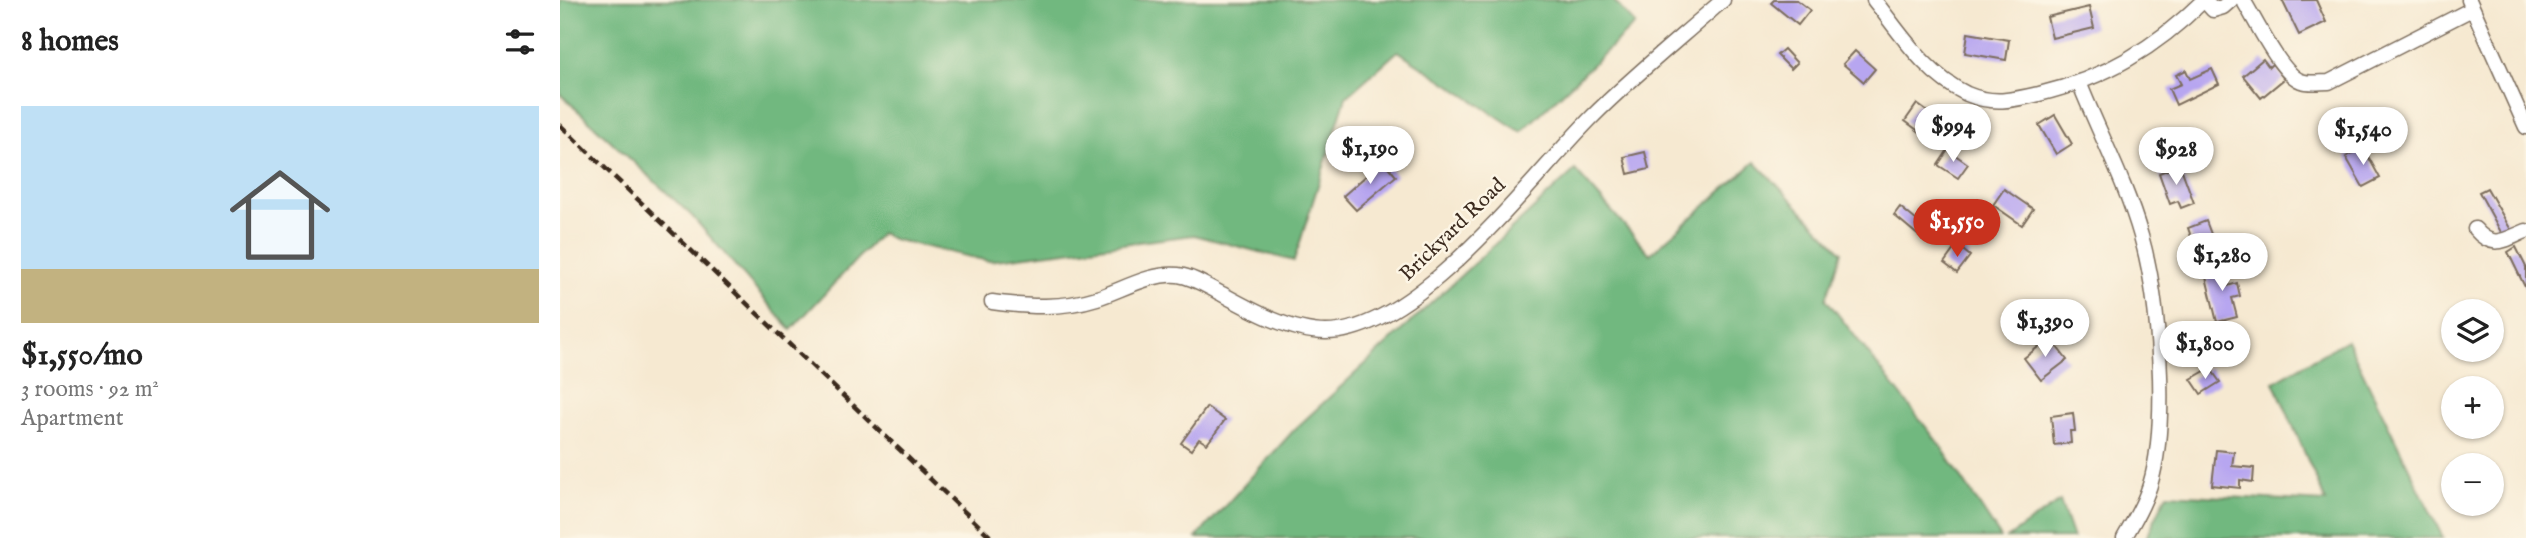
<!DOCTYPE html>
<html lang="en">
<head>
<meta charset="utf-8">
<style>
	body { margin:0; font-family:"IM FELL English",serif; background:#f6f6f6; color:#222; height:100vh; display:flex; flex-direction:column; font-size:26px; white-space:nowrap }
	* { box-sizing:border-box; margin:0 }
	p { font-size:23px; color:#767676 }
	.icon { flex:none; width:38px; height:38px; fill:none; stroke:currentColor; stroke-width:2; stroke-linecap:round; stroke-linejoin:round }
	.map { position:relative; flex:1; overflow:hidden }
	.sheet { display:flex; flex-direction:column; background:#fff; width:560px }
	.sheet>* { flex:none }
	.buttons { position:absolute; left:1881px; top:299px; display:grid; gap:14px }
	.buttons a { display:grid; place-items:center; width:63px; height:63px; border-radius:50%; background:#fff; box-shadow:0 2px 5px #0004; font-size:35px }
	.price { position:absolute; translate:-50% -60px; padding:0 16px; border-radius:24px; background:#fff; color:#222; font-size:23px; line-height:46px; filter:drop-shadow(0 2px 4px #0008) }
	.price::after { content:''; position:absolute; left:50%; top:42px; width:21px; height:16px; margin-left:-10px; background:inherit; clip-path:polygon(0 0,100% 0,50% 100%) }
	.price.selected { background:#c8321e; color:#fff }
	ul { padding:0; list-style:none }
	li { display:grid; align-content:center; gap:14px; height:371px; padding:0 21px }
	li span { display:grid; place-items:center; height:217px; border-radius:0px; color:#555 }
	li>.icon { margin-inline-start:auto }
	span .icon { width:126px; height:126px; fill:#fffc; stroke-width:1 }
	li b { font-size:30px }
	h2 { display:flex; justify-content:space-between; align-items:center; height:84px; padding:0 21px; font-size:30px }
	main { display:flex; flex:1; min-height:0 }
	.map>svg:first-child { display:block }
	.forest { fill:#71b87f; stroke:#56714e; stroke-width:2 }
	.building { fill:#b7a6f0 }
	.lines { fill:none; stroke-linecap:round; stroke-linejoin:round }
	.minor-casing { stroke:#7c6d5d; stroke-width:17 }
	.minor { stroke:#fff; stroke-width:14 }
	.rail { stroke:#3b2a1e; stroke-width:4.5; stroke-dasharray:10 5; stroke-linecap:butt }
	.labels { text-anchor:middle; stroke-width:5; stroke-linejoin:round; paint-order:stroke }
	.street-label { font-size:21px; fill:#3b2a1e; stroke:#fcf5e5 }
</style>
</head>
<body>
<main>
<section class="sheet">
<h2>8 homes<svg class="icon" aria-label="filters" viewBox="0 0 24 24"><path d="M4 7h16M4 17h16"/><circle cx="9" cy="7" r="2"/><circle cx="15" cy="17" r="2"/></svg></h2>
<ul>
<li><span style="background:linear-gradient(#bfe0f5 75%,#c2b280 0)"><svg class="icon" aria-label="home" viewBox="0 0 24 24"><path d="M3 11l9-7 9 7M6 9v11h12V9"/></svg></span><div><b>$1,550/mo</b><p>3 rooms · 92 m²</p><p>Apartment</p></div></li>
</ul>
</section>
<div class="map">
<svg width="1966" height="538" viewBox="0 0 1966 538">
	<rect width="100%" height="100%" fill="#fcf5e5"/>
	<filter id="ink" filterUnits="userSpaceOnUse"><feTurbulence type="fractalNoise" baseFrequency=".0143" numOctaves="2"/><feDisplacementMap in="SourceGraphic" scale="14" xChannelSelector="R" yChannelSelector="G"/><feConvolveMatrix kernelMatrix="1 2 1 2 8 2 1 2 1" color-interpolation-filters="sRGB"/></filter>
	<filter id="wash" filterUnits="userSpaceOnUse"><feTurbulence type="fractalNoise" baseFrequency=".00686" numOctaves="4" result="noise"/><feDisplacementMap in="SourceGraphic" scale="28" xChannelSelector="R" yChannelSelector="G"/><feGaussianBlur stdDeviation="1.57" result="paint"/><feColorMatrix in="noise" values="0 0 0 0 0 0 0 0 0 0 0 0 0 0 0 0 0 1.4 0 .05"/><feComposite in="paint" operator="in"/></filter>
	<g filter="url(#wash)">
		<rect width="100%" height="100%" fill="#f6e9d1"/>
		<g class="forest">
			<path d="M 0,0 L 1053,0 L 1075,24 L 961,132 L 838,51 L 786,97 L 734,261 L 634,235 L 428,261 L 332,239 L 321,233 L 231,330 L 132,216 L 0,94 Z"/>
			<path d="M 1195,162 L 1282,252 L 1266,299 L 1380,445 L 1441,538 L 636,538 L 734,430 L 1015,170 L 1090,254 Z"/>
			<path d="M 1787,340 L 1883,538 L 1586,538 L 1607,494 L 1766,502 L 1714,382 Z"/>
			<path d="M 1500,501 L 1513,538 L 1447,538 Z"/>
		</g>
		<g id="blocks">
			<g class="building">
				<path d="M 1214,0 L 1237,0 L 1250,10 L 1238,25 L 1211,3 Z"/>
				<path d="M 1722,0 L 1756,0 L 1766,22 L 1739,35 Z"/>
				<path d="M 1529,7 L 1534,28 L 1492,38 L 1487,17 Z"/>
				<path d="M 1408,33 L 1449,40 L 1446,60 L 1405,53 Z"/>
				<path d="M 1224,49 L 1237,63 L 1231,69 L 1217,55 Z"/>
				<path d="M 1295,51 L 1315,69 L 1304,82 L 1283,64 Z"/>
				<path d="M 1703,59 L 1709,67 L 1712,64 L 1724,79 L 1701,98 L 1683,76 Z"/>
				<path d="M 1652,69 L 1659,84 L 1616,105 L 1609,89 L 1621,84 L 1616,75 L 1626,70 L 1630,79 Z"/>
				<path d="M 1357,104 L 1376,118 L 1364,135 L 1345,121 Z"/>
				<path d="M 1495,115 L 1512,144 L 1496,154 L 1479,125 Z"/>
				<path d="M 1803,147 L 1820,178 L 1803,187 L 1786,157 Z"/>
				<path d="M 1388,150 L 1408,164 L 1398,178 L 1378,165 Z"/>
				<path d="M 1085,152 L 1089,169 L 1068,174 L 1064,157 Z"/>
				<path d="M 823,161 L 836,176 L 796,210 L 783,196 Z"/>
				<path d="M 1620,165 L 1634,203 L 1621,208 L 1618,201 L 1610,204 L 1599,173 Z"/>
				<path d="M 1927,188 L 1951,230 L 1942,234 L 1919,192 Z"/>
				<path d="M 1444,189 L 1473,209 L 1462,225 L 1433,205 Z"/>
				<path d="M 1340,207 L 1373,234 L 1366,242 L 1334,215 Z"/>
				<path d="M 1646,221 L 1654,242 L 1635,248 L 1628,228 Z"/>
				<path d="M 1397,245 L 1410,256 L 1397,273 L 1384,263 Z"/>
				<path d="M 1956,247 L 1966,267 L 1966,289 L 1948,252 Z"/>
				<path d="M 1663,264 L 1668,286 L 1677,283 L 1680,296 L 1672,298 L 1677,317 L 1657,322 L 1644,269 Z"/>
				<path d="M 1490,338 L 1507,360 L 1481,380 L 1464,358 Z"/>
				<path d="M 1650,368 L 1660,382 L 1641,394 L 1631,379 Z"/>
				<path d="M 647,407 L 665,420 L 647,444 L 639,439 L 631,450 L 621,443 Z"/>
				<path d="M 1513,413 L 1515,431 L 1510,431 L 1511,443 L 1494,445 L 1491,416 Z"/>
				<path d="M 1656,450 L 1674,452 L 1672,466 L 1694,468 L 1693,482 L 1680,480 L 1680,488 L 1652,485 Z"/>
			</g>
		</g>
	</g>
	<g filter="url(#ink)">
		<use href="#blocks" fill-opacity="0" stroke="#7c6d5d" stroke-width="2"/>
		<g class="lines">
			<defs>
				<g id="minor">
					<path d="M 1314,0 C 1341,34 1366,75 1407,94 C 1433,105 1453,100 1479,94 C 1546,78 1595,48 1644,0"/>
					<path d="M 1644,0 L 1653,10 L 1663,7 L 1671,0"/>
					<path d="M 1683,0 C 1695,19 1721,74 1741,81 C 1750,84 1760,82 1769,82 L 1912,9"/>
					<path d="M 1909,0 L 1966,127"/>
					<path d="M 1519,82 C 1539,133 1566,183 1581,236 C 1599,298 1609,423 1590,485 C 1584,504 1574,521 1564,538"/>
					<path d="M 1915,229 C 1933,250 1944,240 1966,231"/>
					<path d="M 432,302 C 469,307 502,309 537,298 C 562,290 592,272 618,275 C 634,277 648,287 662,294 C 691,310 731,332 766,332 C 858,332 970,179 1032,117 C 1073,76 1119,39 1163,0"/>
				</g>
			</defs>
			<use href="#minor" class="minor-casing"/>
			<use href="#minor" class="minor"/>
			<path class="rail" d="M 0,125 L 432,538"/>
		</g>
	</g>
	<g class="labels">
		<g class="street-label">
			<text transform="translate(892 229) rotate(-44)" y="7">Brickyard Road</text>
		</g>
	</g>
</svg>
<div class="buttons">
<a><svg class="icon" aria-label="layers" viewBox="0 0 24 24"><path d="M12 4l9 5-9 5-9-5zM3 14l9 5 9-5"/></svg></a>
<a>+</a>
<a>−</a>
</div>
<b class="price" style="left:1393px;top:164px">$994</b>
<b class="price" style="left:1803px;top:167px">$1,540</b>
<b class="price" style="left:810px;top:186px">$1,190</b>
<b class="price" style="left:1616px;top:187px">$928</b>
<b class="price selected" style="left:1397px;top:259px">$1,550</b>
<b class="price" style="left:1662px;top:293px">$1,280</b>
<b class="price" style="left:1485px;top:359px">$1,390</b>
<b class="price" style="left:1645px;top:381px">$1,800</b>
</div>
</main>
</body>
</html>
